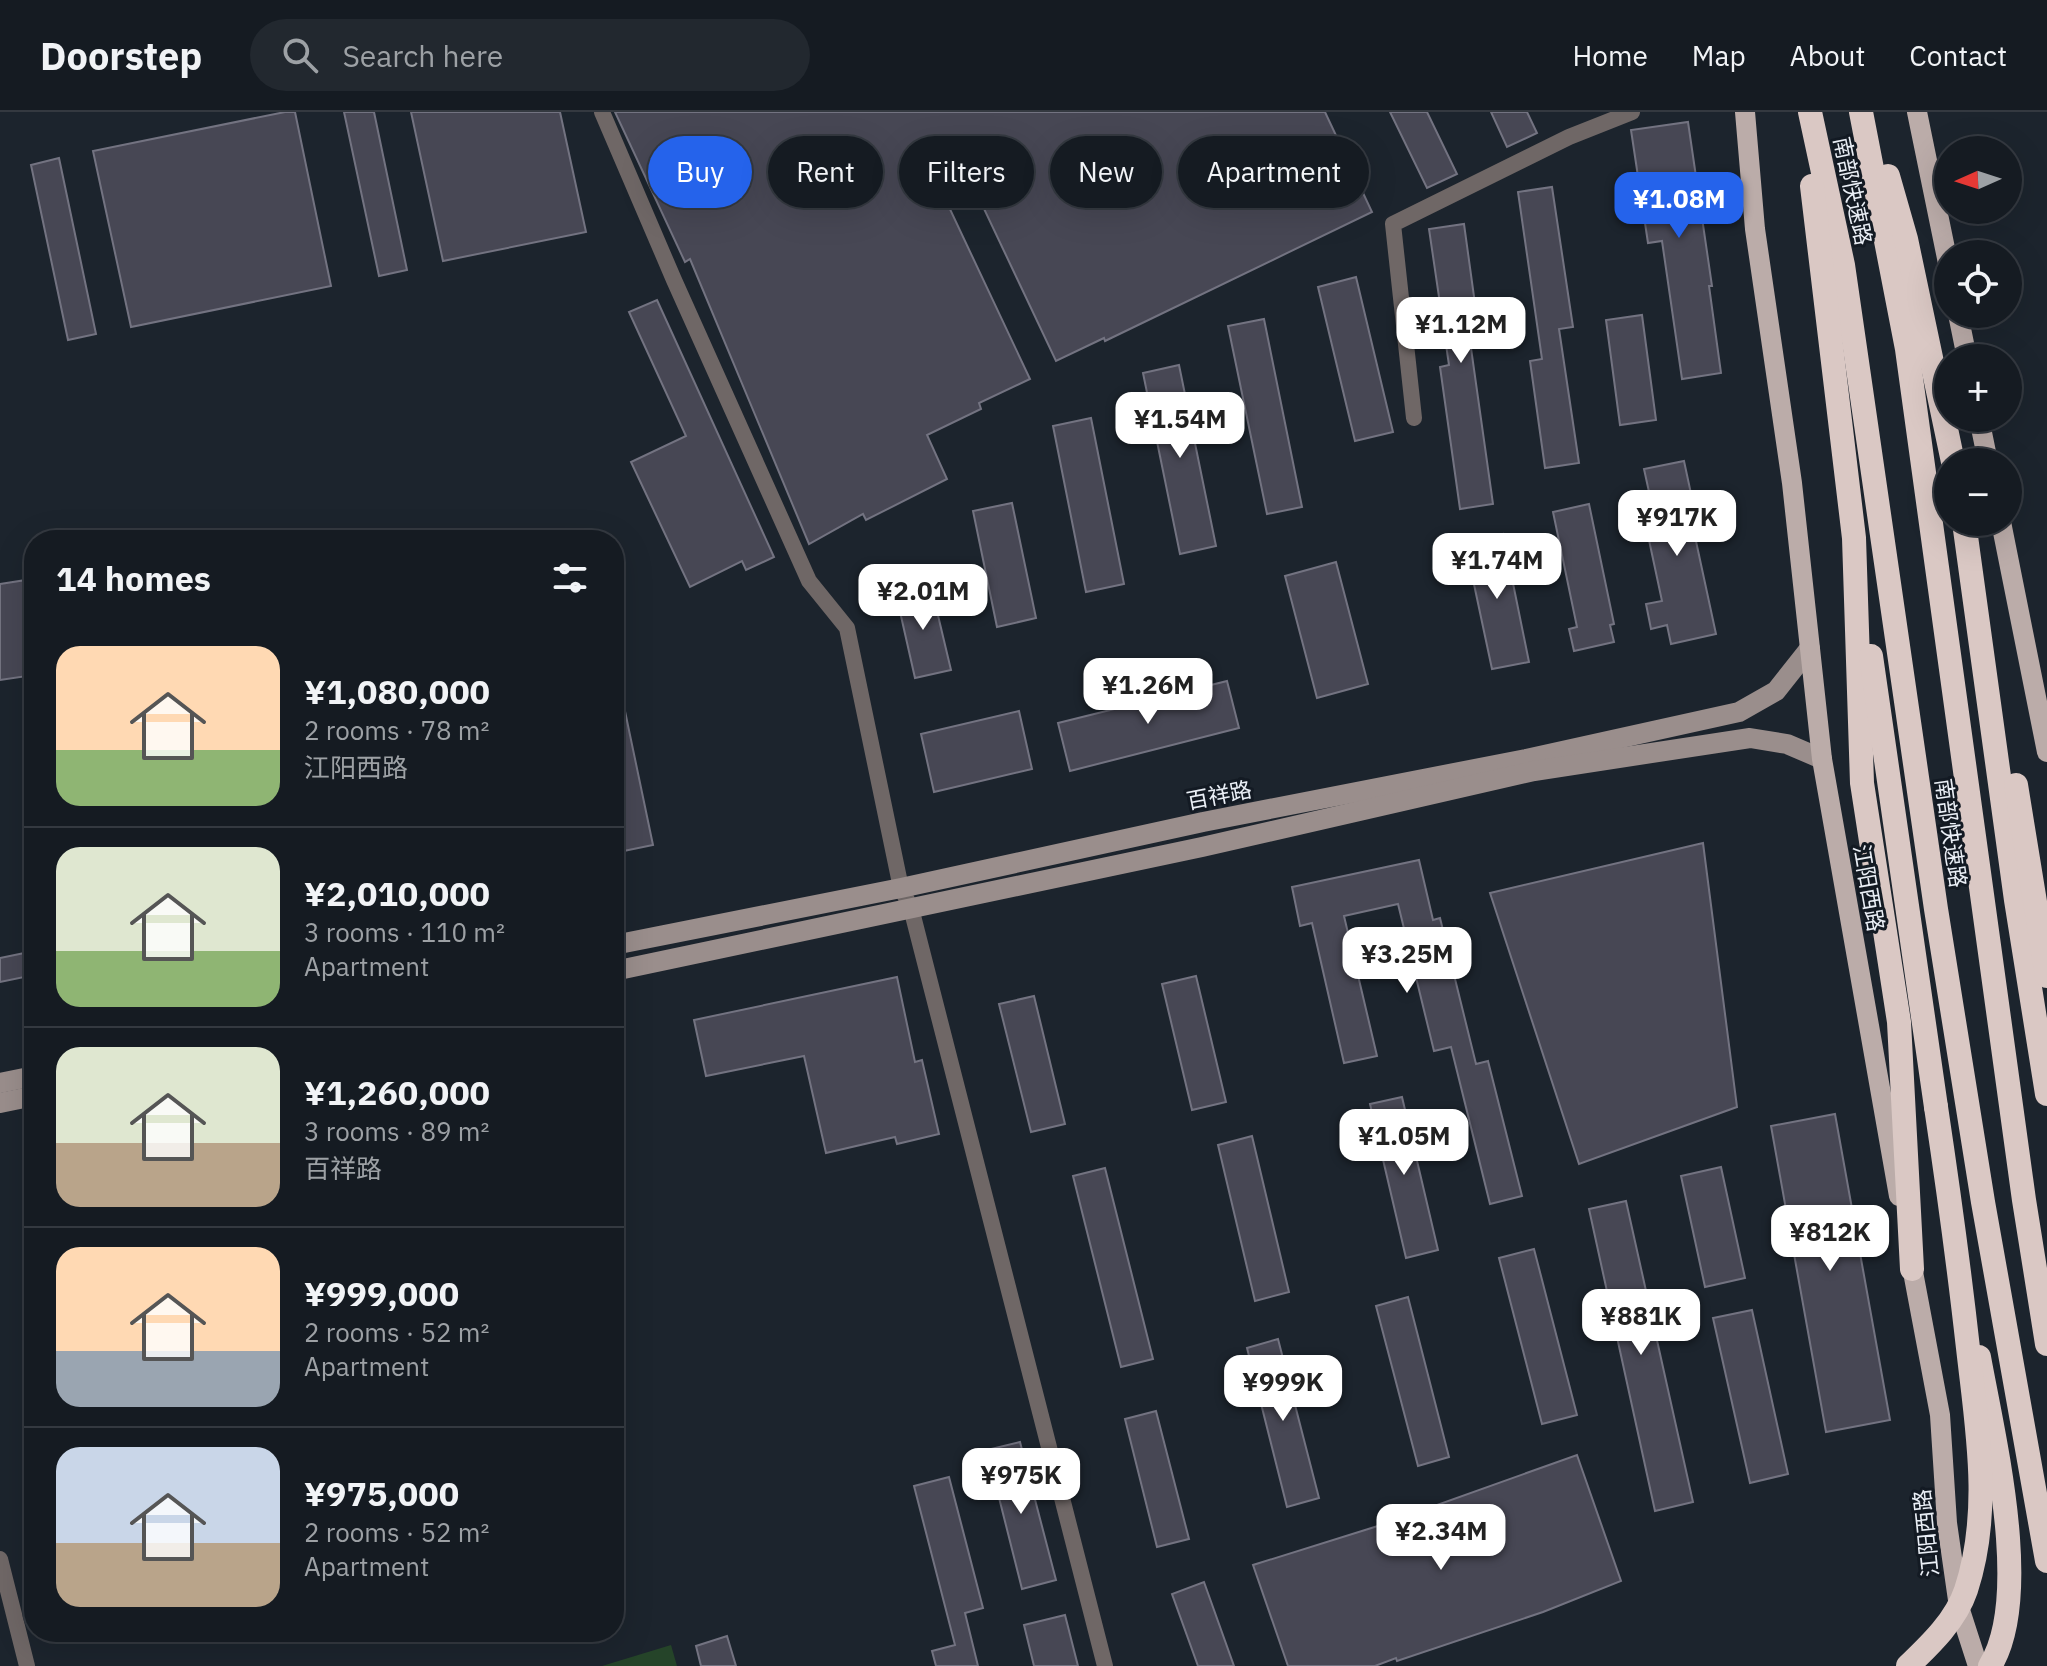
<!DOCTYPE html>
<html lang="en">
<head>
<meta charset="utf-8">
<style>
	body { margin:0; font-family:"IBM Plex Sans","Noto Sans SC",sans-serif; background:#22282f; color:#f1f3f6; height:100vh; display:flex; flex-direction:column; font-size:30px; white-space:nowrap }
	* { box-sizing:border-box; margin:0 }
	p { font-size:26px; color:#9da1a5 }
	.icon { flex:none; width:44px; height:44px; fill:none; stroke:currentColor; stroke-width:2; stroke-linecap:round; stroke-linejoin:round }
	.map { position:relative; flex:1; overflow:hidden }
	.panel { position:absolute; left:24px; top:418px; width:600px; height:1112px; display:flex; flex-direction:column; background:#151b22; border-radius:32px; box-shadow:0 8px 32px #0002,0 0 0 2px #343940 }
	.panel>* { flex:none }
	.hud { position:absolute; left:648px; top:24px; width:760px; height:72px; display:flex; gap:16px }
	.needle { width:52px; rotate:267deg }
	.fabs { position:absolute; left:1934px; top:24px; display:grid; gap:16px }
	.fabs a { display:grid; place-items:center; width:88px; height:88px; border-radius:50%; background:#151b22; box-shadow:0 8px 32px #0002,0 0 0 2px #343940; font-size:40px }
	.price { position:absolute; translate:-50% -68px; padding:0 18px; border-radius:16px; background:#fff; color:#222; font-size:26px; line-height:52px; filter:drop-shadow(0 2px 4px #0008) }
	.price::after { content:''; position:absolute; left:50%; top:48px; width:24px; height:18px; margin-left:-12px; background:inherit; clip-path:polygon(0 0,100% 0,50% 100%) }
	.price.selected { background:#2563eb; color:#fff }
	ul { padding:0; list-style:none }
	li { display:flex; align-items:center; gap:24px; height:200px; padding:0 32px }
	li+li { border-top:2px solid #343940 }
	li span { display:grid; place-items:center; flex:none; width:224px; height:160px; border-radius:24px; color:#555 }
	li>.icon { margin-inline-start:auto }
	span .icon { width:96px; height:96px; fill:#fffc; stroke-width:1 }
	li b { font-size:34px }
	h2 { display:flex; justify-content:space-between; align-items:center; height:96px; padding:0 32px; font-size:34px }
	.chip { padding:0 28px; border-radius:36px; background:#151b22; box-shadow:0 8px 32px #0002,0 0 0 2px #343940; font-size:28px; line-height:72px }
	.chip.selected { background:#2563eb; color:#fff }
	header { display:flex; align-items:center; gap:48px; box-sizing:border-box; height:112px; padding:0 40px; background:#151b22; border-bottom:2px solid #343940 }
	header strong { font-size:38px }
	nav { display:flex; gap:44px; margin-inline-start:auto; font-size:28px }
	.search { width:560px; height:72px; background:#22282f; display:flex; align-items:center; gap:20px; box-sizing:border-box; padding:0 28px; border-radius:44px; color:#9da1a5; font-size:30px }
	.map>svg:first-child { display:block }
	.green { fill:#254429 }
	.building { fill:#474754; stroke:#737381; stroke-width:2 }
	.lines { fill:none; stroke-linecap:round; stroke-linejoin:round }
	.street { stroke:#6f6766; stroke-width:16 }
	.secondary { stroke:#9a8e8c; stroke-width:20 }
	.primary { stroke:#bbaca9; stroke-width:20 }
	.highway { stroke:#dac8c4; stroke-width:24 }
	.highway-bridge { stroke:#dac8c4; stroke-width:24 }
	.labels { text-anchor:middle; stroke-width:6; stroke-linejoin:round; paint-order:stroke }
	.street-label { font-size:22px; fill:#eaeff6; stroke:#131a23 }
</style>
</head>
<body>
<header>
<strong>Doorstep</strong>
<div class="search"><svg class="icon" aria-label="search" viewBox="0 0 24 24"><circle cx="10" cy="10" r="6"/><path d="M15 15l6 6"/></svg>Search here</div>
<nav><a>Home</a><a>Map</a><a>About</a><a>Contact</a></nav>
</header>
<div class="map">
<svg width="2047" height="1554" viewBox="0 0 2047 1554">
	<rect width="100%" height="100%" fill="#1c242d"/>
	<path class="green" d="M 671,1533 L 677,1554 L 602,1554 Z"/>
	<g class="building">
		<path d="M 285,0 L 295,0 L 331,174 L 131,215 L 93,39 Z"/>
		<path d="M 344,0 L 374,0 L 407,158 L 379,164 Z"/>
		<path d="M 411,0 L 560,0 L 586,120 L 443,149 Z"/>
		<path d="M 615,0 L 1325,0 L 1372,100 L 1105,229 L 1104,226 L 1056,249 L 952,29 L 924,42 L 1030,267 L 979,291 L 981,297 L 927,323 L 947,367 L 866,408 L 863,402 L 809,432 L 690,147 L 685,150 Z"/>
		<path d="M 1390,0 L 1427,0 L 1457,62 L 1427,76 Z"/>
		<path d="M 1491,0 L 1527,0 L 1537,21 L 1507,35 Z"/>
		<path d="M 1688,10 L 1712,174 L 1709,174 L 1721,261 L 1682,267 L 1662,129 L 1648,131 L 1631,18 Z"/>
		<path d="M 59,46 L 96,222 L 68,228 L 31,53 Z"/>
		<path d="M 1552,75 L 1573,215 L 1559,217 L 1579,351 L 1545,356 L 1530,249 L 1542,247 L 1518,80 Z"/>
		<path d="M 1464,112 L 1480,228 L 1470,229 L 1493,392 L 1460,397 L 1440,255 L 1449,253 L 1429,117 Z"/>
		<path d="M 1356,165 L 1393,320 L 1355,329 L 1318,175 Z"/>
		<path d="M 657,188 L 774,445 L 746,458 L 742,449 L 690,475 L 631,350 L 686,324 L 629,200 Z"/>
		<path d="M 1642,203 L 1656,308 L 1620,313 L 1606,208 Z"/>
		<path d="M 1264,207 L 1302,395 L 1267,402 L 1228,214 Z"/>
		<path d="M 1179,253 L 1216,434 L 1180,442 L 1143,261 Z"/>
		<path d="M 1091,306 L 1124,472 L 1086,480 L 1053,314 Z"/>
		<path d="M 1684,349 L 1696,405 L 1691,406 L 1716,522 L 1671,532 L 1667,513 L 1651,517 L 1646,492 L 1662,489 L 1646,414 L 1656,412 L 1644,357 Z"/>
		<path d="M 1012,391 L 1036,506 L 997,515 L 973,399 Z"/>
		<path d="M 1589,392 L 1614,512 L 1610,513 L 1614,530 L 1574,539 L 1569,517 L 1577,515 L 1553,400 Z"/>
		<path d="M 1503,422 L 1529,550 L 1492,557 L 1465,430 Z"/>
		<path d="M 1336,450 L 1368,572 L 1317,586 L 1285,464 Z"/>
		<path d="M 26,468 L 34,525 L 34,563 L 0,568 L 0,472 Z"/>
		<path d="M 931,474 L 951,558 L 915,566 L 896,482 Z"/>
		<path d="M 1227,569 L 1239,616 L 1070,659 L 1058,611 Z"/>
		<path d="M 621,580 L 653,733 L 614,741 L 614,581 Z"/>
		<path d="M 1019,599 L 1032,657 L 934,680 L 921,622 Z"/>
		<path d="M 1703,731 L 1737,995 L 1579,1052 L 1490,781 Z"/>
		<path d="M 1419,748 L 1433,808 L 1440,806 L 1476,952 L 1488,949 L 1522,1084 L 1490,1092 L 1451,935 L 1434,939 L 1398,792 L 1344,804 L 1377,944 L 1344,951 L 1312,811 L 1300,814 L 1292,775 Z"/>
		<path d="M 34,839 L 34,863 L 0,870 L 0,846 Z"/>
		<path d="M 1196,864 L 1226,990 L 1192,998 L 1162,872 Z"/>
		<path d="M 897,865 L 915,950 L 922,948 L 939,1022 L 897,1032 L 895,1025 L 826,1041 L 804,944 L 706,964 L 694,908 Z"/>
		<path d="M 1034,884 L 1065,1012 L 1031,1020 L 999,892 Z"/>
		<path d="M 1402,985 L 1438,1138 L 1406,1146 L 1370,992 Z"/>
		<path d="M 1835,1002 L 1890,1308 L 1826,1320 L 1771,1014 Z"/>
		<path d="M 1252,1024 L 1289,1180 L 1255,1189 L 1218,1033 Z"/>
		<path d="M 1721,1055 L 1745,1166 L 1705,1175 L 1681,1064 Z"/>
		<path d="M 1105,1056 L 1153,1247 L 1121,1255 L 1073,1064 Z"/>
		<path d="M 1626,1089 L 1693,1390 L 1655,1399 L 1589,1097 Z"/>
		<path d="M 1534,1137 L 1577,1303 L 1542,1312 L 1499,1146 Z"/>
		<path d="M 1408,1185 L 1449,1345 L 1418,1354 L 1376,1194 Z"/>
		<path d="M 1752,1198 L 1788,1362 L 1750,1371 L 1713,1206 Z"/>
		<path d="M 1278,1227 L 1319,1386 L 1287,1395 L 1247,1236 Z"/>
		<path d="M 1156,1299 L 1189,1427 L 1157,1435 L 1125,1307 Z"/>
		<path d="M 1020,1330 L 1056,1468 L 1022,1477 L 987,1338 Z"/>
		<path d="M 1577,1343 L 1621,1469 L 1543,1500 L 1397,1549 L 1396,1546 L 1375,1554 L 1288,1554 L 1253,1453 L 1381,1413 Z"/>
		<path d="M 949,1365 L 983,1496 L 965,1501 L 978,1554 L 936,1554 L 932,1539 L 955,1533 L 914,1374 Z"/>
		<path d="M 1204,1470 L 1234,1554 L 1198,1554 L 1172,1482 Z"/>
		<path d="M 1065,1503 L 1078,1554 L 1034,1554 L 1024,1513 Z"/>
		<path d="M 727,1524 L 736,1554 L 701,1554 L 696,1534 Z"/>
	</g>
	<g class="lines">
		<g class="street">
			<path d="M 602,0 L 674,168 L 809,469 L 847,516 L 901,776 L 911,796 L 1105,1554"/>
			<path d="M 1414,306 L 1393,112 L 1569,25 L 1632,0"/>
			<path d="M 0,1447 L 27,1554"/>
		</g>
		<g class="secondary">
			<path d="M 614,833 L 901,776 L 1203,710 L 1526,647 L 1739,600 L 1776,579 L 1810,536"/>
			<path d="M 614,859 L 1202,735 L 1534,659 L 1750,626 L 1787,632 L 1822,647"/>
			<path d="M 0,971 L 34,964"/>
			<path d="M 0,991 L 34,984"/>
		</g>
		<g class="primary">
			<path d="M 1745,0 L 1755,117 L 1792,371 L 1822,647 L 1899,1084"/>
			<path d="M 1917,0 L 1948,151"/>
			<path d="M 1958,202 L 1967,246"/>
			<path d="M 1979,306 L 1988,350"/>
			<path d="M 2001,410 L 2047,640"/>
			<path d="M 1910,1144 L 1940,1303 L 1947,1411 L 1959,1495 L 1978,1554"/>
		</g>
		<g class="highway">
			<path d="M 1810,0 L 1843,153 L 1936,797 L 1983,1090 L 2047,1449"/>
			<path d="M 1861,0 L 1907,237 L 2024,1088 L 2047,1232"/>
			<path d="M 1888,64 L 1906,127 L 1953,350"/>
			<path d="M 1812,74 L 1854,426 L 1862,671 L 1899,910 L 1912,1157"/>
			<path d="M 1964,410 L 2016,788 L 2047,982"/>
			<path d="M 1871,544 L 1936,995"/>
			<path d="M 2016,673 L 2047,864"/>
			<path d="M 1979,1245 C 1993,1323 2033,1485 1990,1554"/>
		</g>
		<path class="highway-bridge" d="M 1908,1554 C 1931,1532 1956,1508 1966,1478 C 1992,1399 1977,1316 1968,1236 C 1959,1155 1948,1075 1936,995"/>
	</g>
	<g class="labels">
		<g class="street-label">
			<text transform="translate(1853 79) rotate(78)" y="8">南部快速路</text>
			<text transform="translate(1219 683) rotate(-11)" y="8">百祥路</text>
			<text transform="translate(1951 721) rotate(82)" y="8">南部快速路</text>
			<text transform="translate(1869 776) rotate(80)" y="8">江阳西路</text>
			<text transform="translate(1926 1421) rotate(-96)" y="8">江阳西路</text>
		</g>
	</g>
</svg>
<div class="fabs">
<a><svg class="needle" viewBox="-14 -14 28 28"><path d="M0-13l5 13h-10z" fill="#e53935"/><path d="M0 13l5-13h-10z" fill="#9da1a5"/></svg></a>
<a><svg class="icon" aria-label="locate" viewBox="0 0 24 24"><circle cx="12" cy="12" r="6"/><path d="M12 2v4M12 18v4M2 12h4M18 12h4"/></svg></a>
<a>+</a>
<a>−</a>
</div>
<b class="price selected" style="left:1679px;top:128px">¥1.08M</b>
<b class="price" style="left:1461px;top:253px">¥1.12M</b>
<b class="price" style="left:1180px;top:348px">¥1.54M</b>
<b class="price" style="left:1677px;top:446px">¥917K</b>
<b class="price" style="left:1497px;top:489px">¥1.74M</b>
<b class="price" style="left:923px;top:520px">¥2.01M</b>
<b class="price" style="left:1148px;top:614px">¥1.26M</b>
<b class="price" style="left:1407px;top:883px">¥3.25M</b>
<b class="price" style="left:1404px;top:1065px">¥1.05M</b>
<b class="price" style="left:1830px;top:1161px">¥812K</b>
<b class="price" style="left:1641px;top:1245px">¥881K</b>
<b class="price" style="left:1283px;top:1311px">¥999K</b>
<b class="price" style="left:1021px;top:1404px">¥975K</b>
<b class="price" style="left:1441px;top:1460px">¥2.34M</b>
<div class="hud">
<a class="chip selected">Buy</a>
<a class="chip">Rent</a>
<a class="chip">Filters</a>
<a class="chip">New</a>
<a class="chip">Apartment</a>
</div>
<section class="panel">
<h2>14 homes<svg class="icon" aria-label="filters" viewBox="0 0 24 24"><path d="M4 7h16M4 17h16"/><circle cx="9" cy="7" r="2"/><circle cx="15" cy="17" r="2"/></svg></h2>
<ul>
<li><span style="background:linear-gradient(#ffd9b3 65%,#8fb573 0)"><svg class="icon" aria-label="home" viewBox="0 0 24 24"><path d="M3 11l9-7 9 7M6 9v11h12V9"/></svg></span><div><b>¥1,080,000</b><p>2 rooms · 78 m²</p><p>江阳西路</p></div></li>
<li><span style="background:linear-gradient(#dfe7d0 65%,#8fb573 0)"><svg class="icon" aria-label="home" viewBox="0 0 24 24"><path d="M3 11l9-7 9 7M6 9v11h12V9"/></svg></span><div><b>¥2,010,000</b><p>3 rooms · 110 m²</p><p>Apartment</p></div></li>
<li><span style="background:linear-gradient(#dfe7d0 60%,#b9a48a 0)"><svg class="icon" aria-label="home" viewBox="0 0 24 24"><path d="M3 11l9-7 9 7M6 9v11h12V9"/></svg></span><div><b>¥1,260,000</b><p>3 rooms · 89 m²</p><p>百祥路</p></div></li>
<li><span style="background:linear-gradient(#ffd9b3 65%,#9aa5b1 0)"><svg class="icon" aria-label="home" viewBox="0 0 24 24"><path d="M3 11l9-7 9 7M6 9v11h12V9"/></svg></span><div><b>¥999,000</b><p>2 rooms · 52 m²</p><p>Apartment</p></div></li>
<li><span style="background:linear-gradient(#c9d6e8 60%,#b9a48a 0)"><svg class="icon" aria-label="home" viewBox="0 0 24 24"><path d="M3 11l9-7 9 7M6 9v11h12V9"/></svg></span><div><b>¥975,000</b><p>2 rooms · 52 m²</p><p>Apartment</p></div></li>
</ul>
</section>
</div>
</body>
</html>
